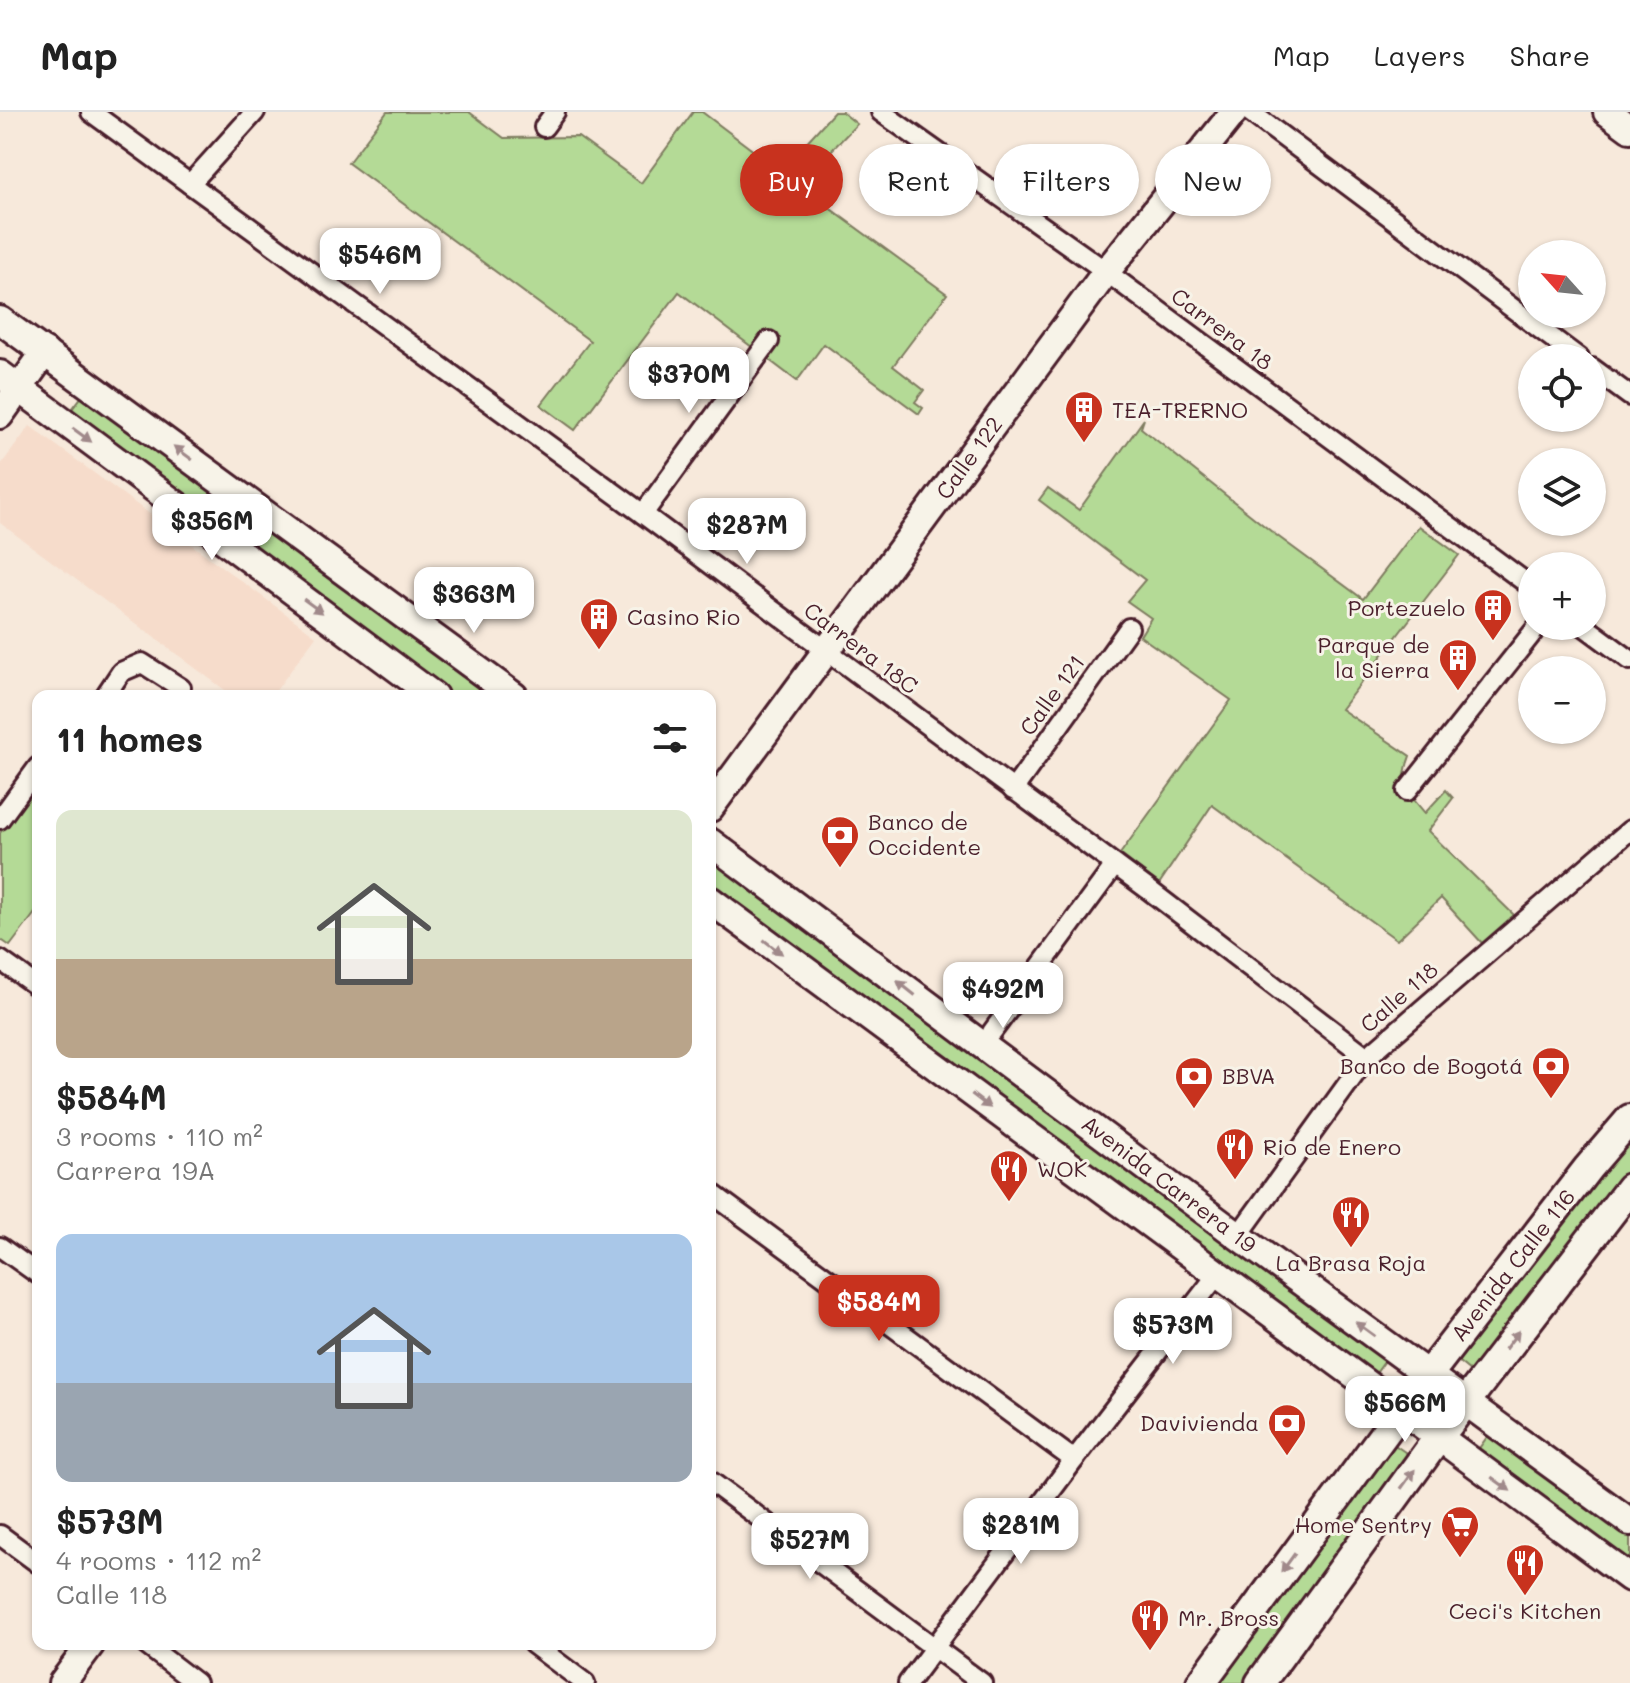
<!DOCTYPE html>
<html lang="en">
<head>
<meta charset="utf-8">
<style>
	body { margin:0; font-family:Mali,sans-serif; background:#f6f6f6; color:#222; height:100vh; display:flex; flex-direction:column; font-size:30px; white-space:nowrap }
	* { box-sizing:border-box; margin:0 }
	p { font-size:26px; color:#767676 }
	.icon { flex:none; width:44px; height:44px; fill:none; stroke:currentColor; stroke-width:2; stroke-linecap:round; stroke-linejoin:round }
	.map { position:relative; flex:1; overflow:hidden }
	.panel { position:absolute; left:32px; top:578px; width:684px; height:960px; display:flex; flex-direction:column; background:#fff; border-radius:16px; box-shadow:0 2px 6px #0004 }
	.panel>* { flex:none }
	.hud { position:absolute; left:740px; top:32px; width:760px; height:72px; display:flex; gap:16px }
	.needle { width:52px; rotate:297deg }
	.tools { position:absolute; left:1518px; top:128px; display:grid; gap:16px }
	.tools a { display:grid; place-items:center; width:88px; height:88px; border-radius:50%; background:#fff; box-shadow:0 2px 6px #0004; font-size:40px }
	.price { position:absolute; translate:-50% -68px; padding:0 18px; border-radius:16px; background:#fff; color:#222; font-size:26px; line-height:52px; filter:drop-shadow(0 2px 4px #0008) }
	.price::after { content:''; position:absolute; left:50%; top:48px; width:24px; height:18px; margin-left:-12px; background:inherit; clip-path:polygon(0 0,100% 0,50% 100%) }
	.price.current { background:#c8321e; color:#fff }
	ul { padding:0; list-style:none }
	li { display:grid; align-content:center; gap:16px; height:424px; padding:0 24px }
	li span { display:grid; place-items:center; height:248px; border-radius:16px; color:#555 }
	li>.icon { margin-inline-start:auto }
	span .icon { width:144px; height:144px; fill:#fffc; stroke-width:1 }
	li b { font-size:34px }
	h2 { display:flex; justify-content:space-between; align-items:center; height:96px; padding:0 24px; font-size:34px }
	.chip { padding:0 28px; border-radius:36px; background:#fff; box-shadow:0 2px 6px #0004; font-size:28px; line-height:72px }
	.chip.current { background:#c8321e; color:#fff }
	header { display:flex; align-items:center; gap:48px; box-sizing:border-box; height:112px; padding:0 40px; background:#fff; border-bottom:2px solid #e0e0e0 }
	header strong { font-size:38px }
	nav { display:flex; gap:44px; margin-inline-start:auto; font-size:28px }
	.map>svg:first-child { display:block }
	.built { fill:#f6dccb }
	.green { fill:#b4da96; stroke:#7f7c60; stroke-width:2 }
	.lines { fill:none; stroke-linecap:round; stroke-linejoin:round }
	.street-casing { stroke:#4a1f2b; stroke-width:24 }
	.secondary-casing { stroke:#4a1f2b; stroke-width:32 }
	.primary-casing { stroke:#4a1f2b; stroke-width:34 }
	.street { stroke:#f7f3e8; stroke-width:18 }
	.secondary { stroke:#f7f3e8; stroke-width:26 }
	.primary { stroke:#f7f3e8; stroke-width:28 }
	.oneway { fill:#a0898a }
	.labels { text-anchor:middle; stroke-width:6; stroke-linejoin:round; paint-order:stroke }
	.street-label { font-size:22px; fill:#4a1f2b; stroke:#f7f3e8 }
	.poi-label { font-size:22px; fill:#4a1f2b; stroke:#f7f3e8; text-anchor:start }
</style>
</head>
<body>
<header>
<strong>Map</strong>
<nav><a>Map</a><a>Layers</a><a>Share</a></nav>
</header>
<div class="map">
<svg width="1630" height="1571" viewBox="0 0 1630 1571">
	<rect width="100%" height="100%" fill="#f7e9db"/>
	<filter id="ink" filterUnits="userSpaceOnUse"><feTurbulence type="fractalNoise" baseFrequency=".0125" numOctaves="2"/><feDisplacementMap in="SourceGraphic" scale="16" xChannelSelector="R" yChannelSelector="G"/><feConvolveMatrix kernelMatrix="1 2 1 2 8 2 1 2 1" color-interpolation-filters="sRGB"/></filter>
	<g filter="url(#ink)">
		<path class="built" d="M 30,314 L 316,524 L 272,584 L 233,584 L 0,411 L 0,354 Z"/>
		<g class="green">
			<path d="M 387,0 L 469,0 L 504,26 L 578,25 L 641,71 L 693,0 L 702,0 L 779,58 L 792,46 L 834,0 L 842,0 L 857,12 L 798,73 L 947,182 L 893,254 L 924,278 L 915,290 L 923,296 L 919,302 L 824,232 L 797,269 L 679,180 L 575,318 L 541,293 L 590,229 L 348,51 Z"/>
			<path d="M 83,283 L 494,584 L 451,584 L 69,301 Z"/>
			<path d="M 1144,307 L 1141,316 L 1272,420 L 1363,487 L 1419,414 L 1459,443 L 1341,597 L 1410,644 C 1399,672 1407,680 1425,701 L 1446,678 L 1453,686 L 1428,719 L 1514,803 L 1482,831 L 1441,786 L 1397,828 L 1212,693 L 1159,772 L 1120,742 L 1231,588 L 1140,524 L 1151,506 L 1127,489 L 1145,468 L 1039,388 L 1048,376 L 1079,398 Z"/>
			<path d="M 38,671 L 38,797 L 10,834 L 0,827 L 0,721 Z"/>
			<path d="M 717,751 L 1387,1246 L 1374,1264 L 710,775 L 710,760 Z"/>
			<path d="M 1630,1022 L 1630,1063 L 1475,1263 L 1454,1246 Z"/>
			<path d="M 1492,1318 L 1630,1420 L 1630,1454 L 1475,1342 Z"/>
			<path d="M 1389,1329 L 1412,1345 L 1250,1571 L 1212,1571 Z"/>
		</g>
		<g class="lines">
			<defs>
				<g id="street">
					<path d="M 91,0 L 643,402 L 1149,778 L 1367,945"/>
					<path d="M 881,0 L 1097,153 L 1532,475"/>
					<path d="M 1250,0 L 1579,246"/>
					<path d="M 544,15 L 555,0"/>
					<path d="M 190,72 L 255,0"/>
					<path d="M 1592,256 L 1630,284"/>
					<path d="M 643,402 L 769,229"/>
					<path d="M 1584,514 L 1630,548"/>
					<path d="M 105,584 L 121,560 L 142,551 L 181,576 L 179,584"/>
					<path d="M 1013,678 L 1129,516"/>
					<path d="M 1407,679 L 1538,514"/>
					<path d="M 0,707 L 38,655"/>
					<path d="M 0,848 L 38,875"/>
					<path d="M 992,920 L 1115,753"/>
					<path d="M 710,1080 L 1074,1348"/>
					<path d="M 1238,1124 L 1367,945 L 1630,718"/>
					<path d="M 0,1135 L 38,1162"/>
					<path d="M 710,1369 L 982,1571"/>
					<path d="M 0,1423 L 38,1451"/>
					<path d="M 145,1532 L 196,1571"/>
					<path d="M 533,1532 L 585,1571"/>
					<path d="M 908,1571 L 1074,1348 L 1217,1163"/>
				</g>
				<g id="secondary">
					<path d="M 1607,0 L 1630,17"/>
					<path d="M 0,208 L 514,584"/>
					<path d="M 0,262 L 434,584"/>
					<path d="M 0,303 L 45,240"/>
					<path d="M 710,696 L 1106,160 L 1234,0"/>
					<path d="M 710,730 L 1238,1124 L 1630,1410"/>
					<path d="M 710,788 L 1630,1466"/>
					<path d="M 62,1571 L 91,1532"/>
				</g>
				<g id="primary">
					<path d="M 1201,1571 L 1414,1281 L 1588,1056 L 1630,1007"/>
					<path d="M 1260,1571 L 1438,1326 L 1630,1076"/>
				</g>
			</defs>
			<use href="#street" class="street-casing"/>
			<use href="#secondary" class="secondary-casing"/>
			<use href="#primary" class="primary-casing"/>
			<use href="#street" class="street"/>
			<use href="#secondary" class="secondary"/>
			<use href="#primary" class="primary"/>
		</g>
		<defs><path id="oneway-solid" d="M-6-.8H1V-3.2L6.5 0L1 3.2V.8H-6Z" transform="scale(2)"/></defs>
		<g class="oneway">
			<use href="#oneway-solid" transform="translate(82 323) rotate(36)"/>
			<use href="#oneway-solid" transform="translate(183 341) rotate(-144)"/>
			<use href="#oneway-solid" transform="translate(313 494) rotate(36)"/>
			<use href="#oneway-solid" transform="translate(773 835) rotate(37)"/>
			<use href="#oneway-solid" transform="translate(906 876) rotate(-142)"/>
			<use href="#oneway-solid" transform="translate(981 989) rotate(37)"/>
			<use href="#oneway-solid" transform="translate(1365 1217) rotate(-144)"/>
			<use href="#oneway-solid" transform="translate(1512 1228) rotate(-53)"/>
			<use href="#oneway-solid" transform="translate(1408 1367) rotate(-54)"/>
			<use href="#oneway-solid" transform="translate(1501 1372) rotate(36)"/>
			<use href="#oneway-solid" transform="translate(1288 1451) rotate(126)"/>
		</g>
	</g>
	<defs>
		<symbol id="building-pin" viewBox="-11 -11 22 30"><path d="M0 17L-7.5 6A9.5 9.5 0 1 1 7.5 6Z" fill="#c8321e" stroke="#f7f3e8"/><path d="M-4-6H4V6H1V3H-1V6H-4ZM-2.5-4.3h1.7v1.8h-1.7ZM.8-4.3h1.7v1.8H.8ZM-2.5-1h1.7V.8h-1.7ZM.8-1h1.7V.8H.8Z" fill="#fff"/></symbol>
		<symbol id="bank-pin" viewBox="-11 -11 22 30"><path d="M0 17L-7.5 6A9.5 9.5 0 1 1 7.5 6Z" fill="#c8321e" stroke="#f7f3e8"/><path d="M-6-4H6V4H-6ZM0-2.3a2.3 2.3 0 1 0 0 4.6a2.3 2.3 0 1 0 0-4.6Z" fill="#fff"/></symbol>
		<symbol id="restaurant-pin" viewBox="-11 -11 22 30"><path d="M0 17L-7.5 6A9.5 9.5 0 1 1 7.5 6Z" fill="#c8321e" stroke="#f7f3e8"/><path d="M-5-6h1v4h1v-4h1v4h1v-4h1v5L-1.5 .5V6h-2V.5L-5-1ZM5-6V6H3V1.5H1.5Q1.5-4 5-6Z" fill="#fff"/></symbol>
		<symbol id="supermarket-pin" viewBox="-11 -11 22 30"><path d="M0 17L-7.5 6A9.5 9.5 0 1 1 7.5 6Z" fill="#c8321e" stroke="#f7f3e8"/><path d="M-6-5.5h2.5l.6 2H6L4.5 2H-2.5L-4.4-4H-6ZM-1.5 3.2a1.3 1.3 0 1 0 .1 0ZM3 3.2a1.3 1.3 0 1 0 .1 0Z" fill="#fff"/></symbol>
	</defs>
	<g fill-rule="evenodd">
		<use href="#building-pin" x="1062" y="276" width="44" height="60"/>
		<use href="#building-pin" x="1471" y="474" width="44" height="60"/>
		<use href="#building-pin" x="577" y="483" width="44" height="60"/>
		<use href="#building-pin" x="1436" y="524" width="44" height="60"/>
		<use href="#bank-pin" x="818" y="701" width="44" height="60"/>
		<use href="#bank-pin" x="1529" y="932" width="44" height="60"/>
		<use href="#bank-pin" x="1172" y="942" width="44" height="60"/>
		<use href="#restaurant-pin" x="1213" y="1013" width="44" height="60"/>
		<use href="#restaurant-pin" x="987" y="1035" width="44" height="60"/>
		<use href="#restaurant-pin" x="1329" y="1081" width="44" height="60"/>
		<use href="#bank-pin" x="1265" y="1289" width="44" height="60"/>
		<use href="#supermarket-pin" x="1438" y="1391" width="44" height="60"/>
		<use href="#restaurant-pin" x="1503" y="1429" width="44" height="60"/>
		<use href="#restaurant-pin" x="1128" y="1484" width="44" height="60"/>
	</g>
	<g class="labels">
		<g class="street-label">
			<text transform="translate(1222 217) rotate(37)" y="8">Carrera 18</text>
			<text transform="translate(969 346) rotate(-54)" y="8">Calle 122</text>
			<text transform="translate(861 536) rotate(37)" y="8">Carrera 18C</text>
			<text transform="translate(1052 583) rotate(-54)" y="8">Calle 121</text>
			<text transform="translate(1399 885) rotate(-41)" y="8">Calle 118</text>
			<text transform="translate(1169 1072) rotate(37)" y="8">Avenida Carrera 19</text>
			<text transform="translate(1513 1153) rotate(-52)" y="8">Avenida Calle 116</text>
		</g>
		<g class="poi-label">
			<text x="1112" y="306">TEA-TRERNO</text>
			<text x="1465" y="504" text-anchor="end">Portezuelo</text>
			<text x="627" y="513">Casino Rio</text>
			<text x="1430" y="541" text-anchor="end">Parque de<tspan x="1430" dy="25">la Sierra</tspan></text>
			<text x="868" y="718">Banco de<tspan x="868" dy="25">Occidente</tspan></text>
			<text x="1523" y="962" text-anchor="end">Banco de Bogotá</text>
			<text x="1222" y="972">BBVA</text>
			<text x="1263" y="1043">Rio de Enero</text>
			<text x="1037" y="1065">WOK</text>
			<text x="1351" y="1159" text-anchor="middle">La Brasa Roja</text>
			<text x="1259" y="1319" text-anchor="end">Davivienda</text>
			<text x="1432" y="1421" text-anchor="end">Home Sentry</text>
			<text x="1525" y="1507" text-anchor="middle">Ceci's Kitchen</text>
			<text x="1178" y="1514">Mr. Bross</text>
		</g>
	</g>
</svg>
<div class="tools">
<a><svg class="needle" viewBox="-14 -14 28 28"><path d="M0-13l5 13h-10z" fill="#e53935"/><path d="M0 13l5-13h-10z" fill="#767676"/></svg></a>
<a><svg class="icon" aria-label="locate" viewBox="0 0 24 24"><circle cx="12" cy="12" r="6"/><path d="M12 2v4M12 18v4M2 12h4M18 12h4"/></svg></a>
<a><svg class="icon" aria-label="layers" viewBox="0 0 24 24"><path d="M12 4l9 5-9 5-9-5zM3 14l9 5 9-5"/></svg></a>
<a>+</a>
<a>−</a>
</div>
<b class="price" style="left:380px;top:184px">$546M</b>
<b class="price" style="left:689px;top:303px">$370M</b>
<b class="price" style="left:212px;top:450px">$356M</b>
<b class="price" style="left:747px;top:454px">$287M</b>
<b class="price" style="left:474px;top:523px">$363M</b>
<b class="price" style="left:1003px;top:918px">$492M</b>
<b class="price current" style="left:879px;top:1231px">$584M</b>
<b class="price" style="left:1173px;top:1254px">$573M</b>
<b class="price" style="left:1405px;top:1332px">$566M</b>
<b class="price" style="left:1021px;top:1454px">$281M</b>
<b class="price" style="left:810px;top:1469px">$527M</b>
<div class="hud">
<a class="chip current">Buy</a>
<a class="chip">Rent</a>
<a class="chip">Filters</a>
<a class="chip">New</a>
</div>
<section class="panel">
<h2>11 homes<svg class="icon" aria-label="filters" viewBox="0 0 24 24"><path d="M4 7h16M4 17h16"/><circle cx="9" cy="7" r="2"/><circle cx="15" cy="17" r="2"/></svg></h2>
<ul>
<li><span style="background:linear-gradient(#dfe7d0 60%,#b9a48a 0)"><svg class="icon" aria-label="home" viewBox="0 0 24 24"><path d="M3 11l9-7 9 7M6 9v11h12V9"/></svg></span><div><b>$584M</b><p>3 rooms · 110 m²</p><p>Carrera 19A</p></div></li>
<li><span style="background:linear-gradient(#a9c7e8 60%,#9aa5b1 0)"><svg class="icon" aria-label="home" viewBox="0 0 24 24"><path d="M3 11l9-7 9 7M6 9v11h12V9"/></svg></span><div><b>$573M</b><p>4 rooms · 112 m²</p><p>Calle 118</p></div></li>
</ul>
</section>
</div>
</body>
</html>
